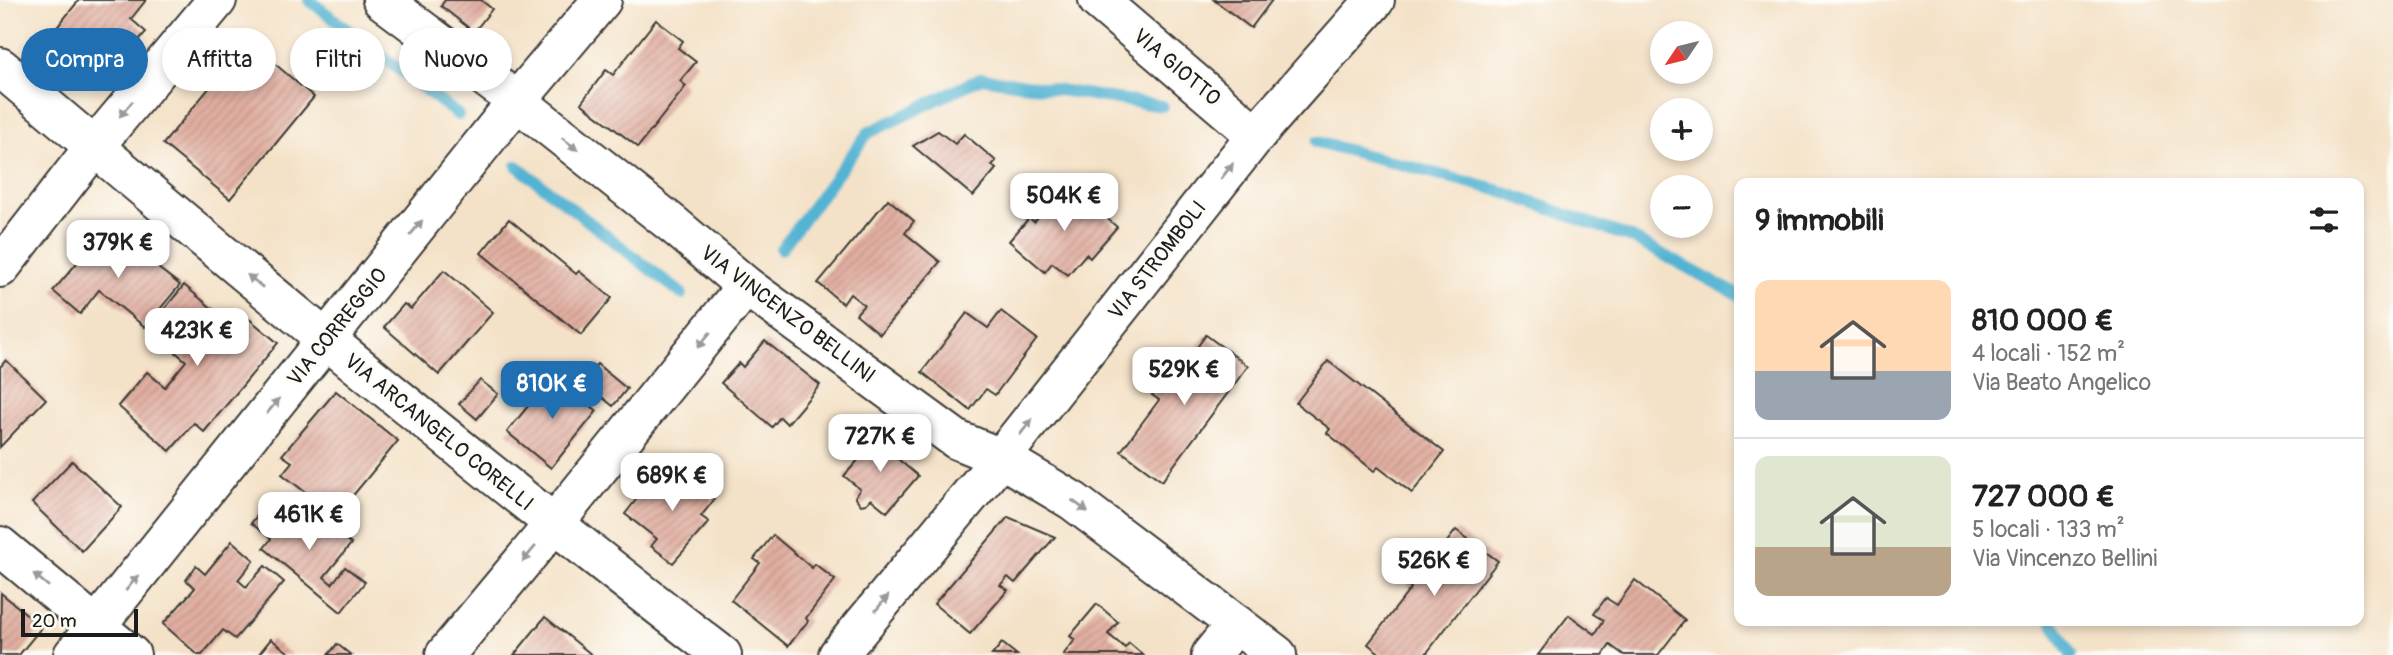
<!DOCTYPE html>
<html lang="it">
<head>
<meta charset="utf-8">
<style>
	body { margin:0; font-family:Pangolin,sans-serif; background:#f2f2f2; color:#222; height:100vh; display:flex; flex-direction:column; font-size:26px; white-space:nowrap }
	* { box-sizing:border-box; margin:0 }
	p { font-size:23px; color:#767676 }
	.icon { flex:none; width:38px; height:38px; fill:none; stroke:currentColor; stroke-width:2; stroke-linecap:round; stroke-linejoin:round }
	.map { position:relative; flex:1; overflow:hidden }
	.panel { position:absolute; left:1734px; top:178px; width:630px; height:448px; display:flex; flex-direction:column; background:#fff; border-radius:14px; box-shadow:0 4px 10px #0003 }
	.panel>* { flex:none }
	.hud { position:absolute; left:21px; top:28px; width:665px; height:63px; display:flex; gap:14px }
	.needle { width:46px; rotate:235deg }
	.tools { position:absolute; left:1650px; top:21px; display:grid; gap:14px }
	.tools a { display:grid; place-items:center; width:63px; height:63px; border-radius:50%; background:#fff; box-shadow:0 4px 10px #0003; font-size:35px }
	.scale { position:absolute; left:21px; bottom:18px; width:117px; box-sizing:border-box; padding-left:7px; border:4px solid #1c1c1c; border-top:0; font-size:19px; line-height:24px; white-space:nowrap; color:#1c1c1c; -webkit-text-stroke:5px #fdfcf7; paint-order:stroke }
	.price { position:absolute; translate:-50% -60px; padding:0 16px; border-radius:14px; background:#fff; color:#222; font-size:23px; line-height:46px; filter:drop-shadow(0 2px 4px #0008) }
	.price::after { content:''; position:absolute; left:50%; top:42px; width:21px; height:16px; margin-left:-10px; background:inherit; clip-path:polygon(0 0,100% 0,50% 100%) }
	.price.active { background:#1f6fb2; color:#fff }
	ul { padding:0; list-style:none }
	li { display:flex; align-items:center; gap:21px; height:175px; padding:0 21px }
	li+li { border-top:2px solid #e0e0e0 }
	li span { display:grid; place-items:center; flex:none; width:196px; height:140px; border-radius:14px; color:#555 }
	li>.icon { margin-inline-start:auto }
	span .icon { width:84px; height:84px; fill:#fffc; stroke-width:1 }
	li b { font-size:30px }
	h2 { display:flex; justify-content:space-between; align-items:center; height:84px; padding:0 21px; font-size:30px }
	.tag { padding:0 24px; border-radius:32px; background:#fff; box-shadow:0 4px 10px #0003; font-size:24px; line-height:63px }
	.tag.active { background:#1f6fb2; color:#fff }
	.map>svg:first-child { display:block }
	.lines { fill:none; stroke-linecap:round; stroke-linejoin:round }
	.stream { stroke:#53b3d2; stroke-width:12 }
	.building { fill:url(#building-hatch) }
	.minor-casing { stroke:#3c3a36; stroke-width:42 }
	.minor { stroke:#fff; stroke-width:38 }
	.oneway { fill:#999 }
	.labels { text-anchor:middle; stroke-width:6; stroke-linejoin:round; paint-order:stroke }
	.street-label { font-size:21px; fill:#1c1c1c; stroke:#fdfcf7 }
</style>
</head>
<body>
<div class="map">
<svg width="2393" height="655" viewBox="0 0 2393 655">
	<defs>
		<pattern id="building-hatch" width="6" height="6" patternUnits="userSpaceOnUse" patternTransform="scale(1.75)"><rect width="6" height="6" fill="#e0aea0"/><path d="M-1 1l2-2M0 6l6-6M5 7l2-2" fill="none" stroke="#c09589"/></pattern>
	</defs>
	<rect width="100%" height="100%" fill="#fdfcf7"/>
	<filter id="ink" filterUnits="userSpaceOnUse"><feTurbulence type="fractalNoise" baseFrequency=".0143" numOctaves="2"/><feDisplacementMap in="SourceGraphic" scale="14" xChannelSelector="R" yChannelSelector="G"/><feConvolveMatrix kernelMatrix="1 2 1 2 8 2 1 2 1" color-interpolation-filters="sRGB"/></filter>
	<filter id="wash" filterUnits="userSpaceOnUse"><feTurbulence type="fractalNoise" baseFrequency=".00686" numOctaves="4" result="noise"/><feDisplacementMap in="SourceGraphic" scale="28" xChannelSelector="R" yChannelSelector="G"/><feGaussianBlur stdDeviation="1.57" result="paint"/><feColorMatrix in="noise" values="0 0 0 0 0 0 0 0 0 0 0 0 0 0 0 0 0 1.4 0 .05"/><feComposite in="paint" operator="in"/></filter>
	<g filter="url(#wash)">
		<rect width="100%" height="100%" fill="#f4e2c8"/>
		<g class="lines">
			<g class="stream">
				<path d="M 309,0 L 458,115"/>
				<path d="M 1317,142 L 1497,190 L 1632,238 L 1740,296"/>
				<path d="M 517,166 L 682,294"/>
				<path d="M 781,249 L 868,133 L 981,78 L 1162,106"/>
				<path d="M 2052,621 L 2071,655"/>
			</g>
		</g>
		<g id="blocks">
			<g class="building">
				<path d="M 79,0 L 146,0 L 131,19 L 146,32 L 110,74 L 95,63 L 79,82 L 44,53 L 55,39 L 50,36 Z"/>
				<path d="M 445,0 L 481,0 L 492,9 L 474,32 L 441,6 Z"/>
				<path d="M 1214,0 L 1272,0 L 1251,28 Z"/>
				<path d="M 656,20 L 683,41 L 678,48 L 696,62 L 680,81 L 686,86 L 638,147 L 581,103 L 606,70 L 613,75 Z"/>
				<path d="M 248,41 L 314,97 L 230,199 L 163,144 Z"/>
				<path d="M 938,131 L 955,144 L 964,134 L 996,161 L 992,165 L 996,169 L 973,196 L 913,146 Z"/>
				<path d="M 1067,184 L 1117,227 L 1090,258 L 1086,254 L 1068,275 L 1052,263 L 1045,272 L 1009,241 L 1029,218 L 1034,222 Z"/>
				<path d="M 888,199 L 914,221 L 905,233 L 940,262 L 880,334 L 856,314 L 864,305 L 850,294 L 843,304 L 818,283 Z"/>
				<path d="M 509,219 L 576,274 L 579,271 L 612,298 L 581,335 L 481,253 Z"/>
				<path d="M 107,228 L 180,285 L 145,327 L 99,290 L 80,314 L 53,291 Z"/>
				<path d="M 444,270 L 493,312 L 439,375 L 384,327 L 404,304 L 411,309 Z"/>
				<path d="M 184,285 L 232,325 L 242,313 L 278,343 L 204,432 L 194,423 L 170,451 L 118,406 L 147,372 L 165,387 L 186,361 L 148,329 Z"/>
				<path d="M 1001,311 L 1037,339 L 995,395 L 986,389 L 970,410 L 922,372 L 967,313 L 988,328 Z"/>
				<path d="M 1206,335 L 1248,366 L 1162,481 L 1121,451 L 1159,400 L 1152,395 L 1176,363 L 1182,368 Z"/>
				<path d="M 765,341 L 820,385 L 787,424 L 780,417 L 772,427 L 721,383 L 739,363 L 743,367 Z"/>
				<path d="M 6,360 L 46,399 L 0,447 L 0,367 Z"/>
				<path d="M 1328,361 L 1444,452 L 1412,493 L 1378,467 L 1374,471 L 1327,433 L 1330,429 L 1296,403 Z"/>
				<path d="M 597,364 L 627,389 L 613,406 L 582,381 Z"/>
				<path d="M 553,375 L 597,411 L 551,468 L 507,432 Z"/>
				<path d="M 480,380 L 498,394 L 477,419 L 459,404 Z"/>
				<path d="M 336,391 L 398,441 L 336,516 L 282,474 L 292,462 L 282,455 Z"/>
				<path d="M 874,431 L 894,449 L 891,453 L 918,476 L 887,512 L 871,499 L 866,504 L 861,505 L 855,497 L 860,489 L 844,476 L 860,458 L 855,454 Z"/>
				<path d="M 72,461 L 122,507 L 82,551 L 32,503 Z"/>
				<path d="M 673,466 L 714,500 L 701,516 L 709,522 L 673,563 L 651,546 L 657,539 L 625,514 L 643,491 L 648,496 Z"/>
				<path d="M 273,497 L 300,520 L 304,515 L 312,522 L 317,516 L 351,544 L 324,577 L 332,584 L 345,567 L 365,582 L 341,612 L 264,548 L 271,539 L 251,523 Z"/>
				<path d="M 1008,517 L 1055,537 L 1015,583 L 1008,577 L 1000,585 L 1008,590 L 970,634 L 934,604 Z"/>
				<path d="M 1456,530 L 1498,561 L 1425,655 L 1382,655 L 1368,644 L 1411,588 L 1406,583 L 1425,558 L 1431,563 Z"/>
				<path d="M 773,535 L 812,568 L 815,564 L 835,580 L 806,618 L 808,621 L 788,646 L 731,600 L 760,563 L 754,559 Z"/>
				<path d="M 232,541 L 254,560 L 238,580 L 246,587 L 265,566 L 284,582 L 235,639 L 223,630 L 202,655 L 198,655 L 163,624 L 195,588 L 186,580 L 196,566 L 205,574 Z"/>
				<path d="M 1635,580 L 1685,620 L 1658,655 L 1624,655 L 1610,645 L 1603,655 L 1538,655 L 1569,615 L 1595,634 L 1604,620 L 1594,614 L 1606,598 L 1617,605 Z"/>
				<path d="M 1,593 L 42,627 L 19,655 L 0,655 Z"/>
				<path d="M 1097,604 L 1118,622 L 1108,634 L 1125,648 L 1129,643 L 1143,655 L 1063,655 L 1075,640 L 1070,636 Z"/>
				<path d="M 545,617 L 592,655 L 514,655 Z"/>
				<path d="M 271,639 L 292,655 L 258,655 Z"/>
				<path d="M 1002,643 L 1017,655 L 992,655 Z"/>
				<path d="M 337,644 L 351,655 L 328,655 Z"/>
			</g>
		</g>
	</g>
	<g filter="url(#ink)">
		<use href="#blocks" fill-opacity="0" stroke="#3c3a36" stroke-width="2"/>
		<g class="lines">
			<defs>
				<g id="minor">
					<path d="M 382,0 L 517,101 L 675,226 L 746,286 L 957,440 L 1001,458 L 1073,501 L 1277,655"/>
					<path d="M 1098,0 L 1256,135"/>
					<path d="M 0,67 C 237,268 476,466 722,655"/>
					<path d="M 0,268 L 94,147 L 217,0"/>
					<path d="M 0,546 L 131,655"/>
					<path d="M 73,655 L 517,101 L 602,0"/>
					<path d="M 445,655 L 553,525 L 746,286"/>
					<path d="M 838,655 L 1001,458 L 1256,135 L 1375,0"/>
					<path d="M 1211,655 L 1236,624"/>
				</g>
			</defs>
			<use href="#minor" class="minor-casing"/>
			<use href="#minor" class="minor"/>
		</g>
		<defs><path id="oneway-solid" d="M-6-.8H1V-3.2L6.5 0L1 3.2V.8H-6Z" transform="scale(1.75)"/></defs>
		<g class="oneway">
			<use href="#oneway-solid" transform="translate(126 109) rotate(130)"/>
			<use href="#oneway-solid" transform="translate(570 144) rotate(38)"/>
			<use href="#oneway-solid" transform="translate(1227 171) rotate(-52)"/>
			<use href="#oneway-solid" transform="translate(416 228) rotate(-51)"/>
			<use href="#oneway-solid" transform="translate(255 281) rotate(-141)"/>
			<use href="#oneway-solid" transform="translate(704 340) rotate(129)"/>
			<use href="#oneway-solid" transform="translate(273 406) rotate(-51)"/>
			<use href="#oneway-solid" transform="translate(1026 427) rotate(-52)"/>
			<use href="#oneway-solid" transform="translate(1080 506) rotate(36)"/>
			<use href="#oneway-solid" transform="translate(529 554) rotate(130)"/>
			<use href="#oneway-solid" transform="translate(41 580) rotate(-140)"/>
			<use href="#oneway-solid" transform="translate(132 583) rotate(-51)"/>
			<use href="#oneway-solid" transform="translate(882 603) rotate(-50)"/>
		</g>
	</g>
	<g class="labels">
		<g class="street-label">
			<text transform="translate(1177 67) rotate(40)" y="7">VIA GIOTTO</text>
			<text transform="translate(1157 260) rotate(-52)" y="7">VIA STROMBOLI</text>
			<text transform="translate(788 314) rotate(37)" y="7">VIA VINCENZO BELLINI</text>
			<text transform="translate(337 327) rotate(-51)" y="7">VIA CORREGGIO</text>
			<text transform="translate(439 432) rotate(39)" y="7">VIA ARCANGELO CORELLI</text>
		</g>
	</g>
</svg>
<div class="tools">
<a><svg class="needle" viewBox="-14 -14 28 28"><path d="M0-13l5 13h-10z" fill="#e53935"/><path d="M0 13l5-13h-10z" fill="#767676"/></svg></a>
<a>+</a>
<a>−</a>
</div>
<div class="scale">20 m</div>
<b class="price" style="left:1064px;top:233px">504K €</b>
<b class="price" style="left:118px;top:280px">379K €</b>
<b class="price" style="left:197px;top:368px">423K €</b>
<b class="price" style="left:1184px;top:407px">529K €</b>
<b class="price active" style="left:552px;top:421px">810K €</b>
<b class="price" style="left:880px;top:474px">727K €</b>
<b class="price" style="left:672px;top:513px">689K €</b>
<b class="price" style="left:309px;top:552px">461K €</b>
<b class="price" style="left:1434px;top:598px">526K €</b>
<div class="hud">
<a class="tag active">Compra</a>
<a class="tag">Affitta</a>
<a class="tag">Filtri</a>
<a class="tag">Nuovo</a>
</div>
<section class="panel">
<h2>9 immobili<svg class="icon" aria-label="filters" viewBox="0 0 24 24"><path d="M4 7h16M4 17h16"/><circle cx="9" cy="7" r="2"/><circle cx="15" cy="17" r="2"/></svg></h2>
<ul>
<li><span style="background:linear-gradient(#ffd9b3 65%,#9aa5b1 0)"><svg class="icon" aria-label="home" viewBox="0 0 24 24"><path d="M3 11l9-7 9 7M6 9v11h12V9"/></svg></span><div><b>810 000 €</b><p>4 locali · 152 m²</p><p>Via Beato Angelico</p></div></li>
<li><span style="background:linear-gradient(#dfe7d0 65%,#b9a48a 0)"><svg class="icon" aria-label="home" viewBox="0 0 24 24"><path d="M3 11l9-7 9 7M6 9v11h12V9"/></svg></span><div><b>727 000 €</b><p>5 locali · 133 m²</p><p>Via Vincenzo Bellini</p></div></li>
</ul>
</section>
</div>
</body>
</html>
